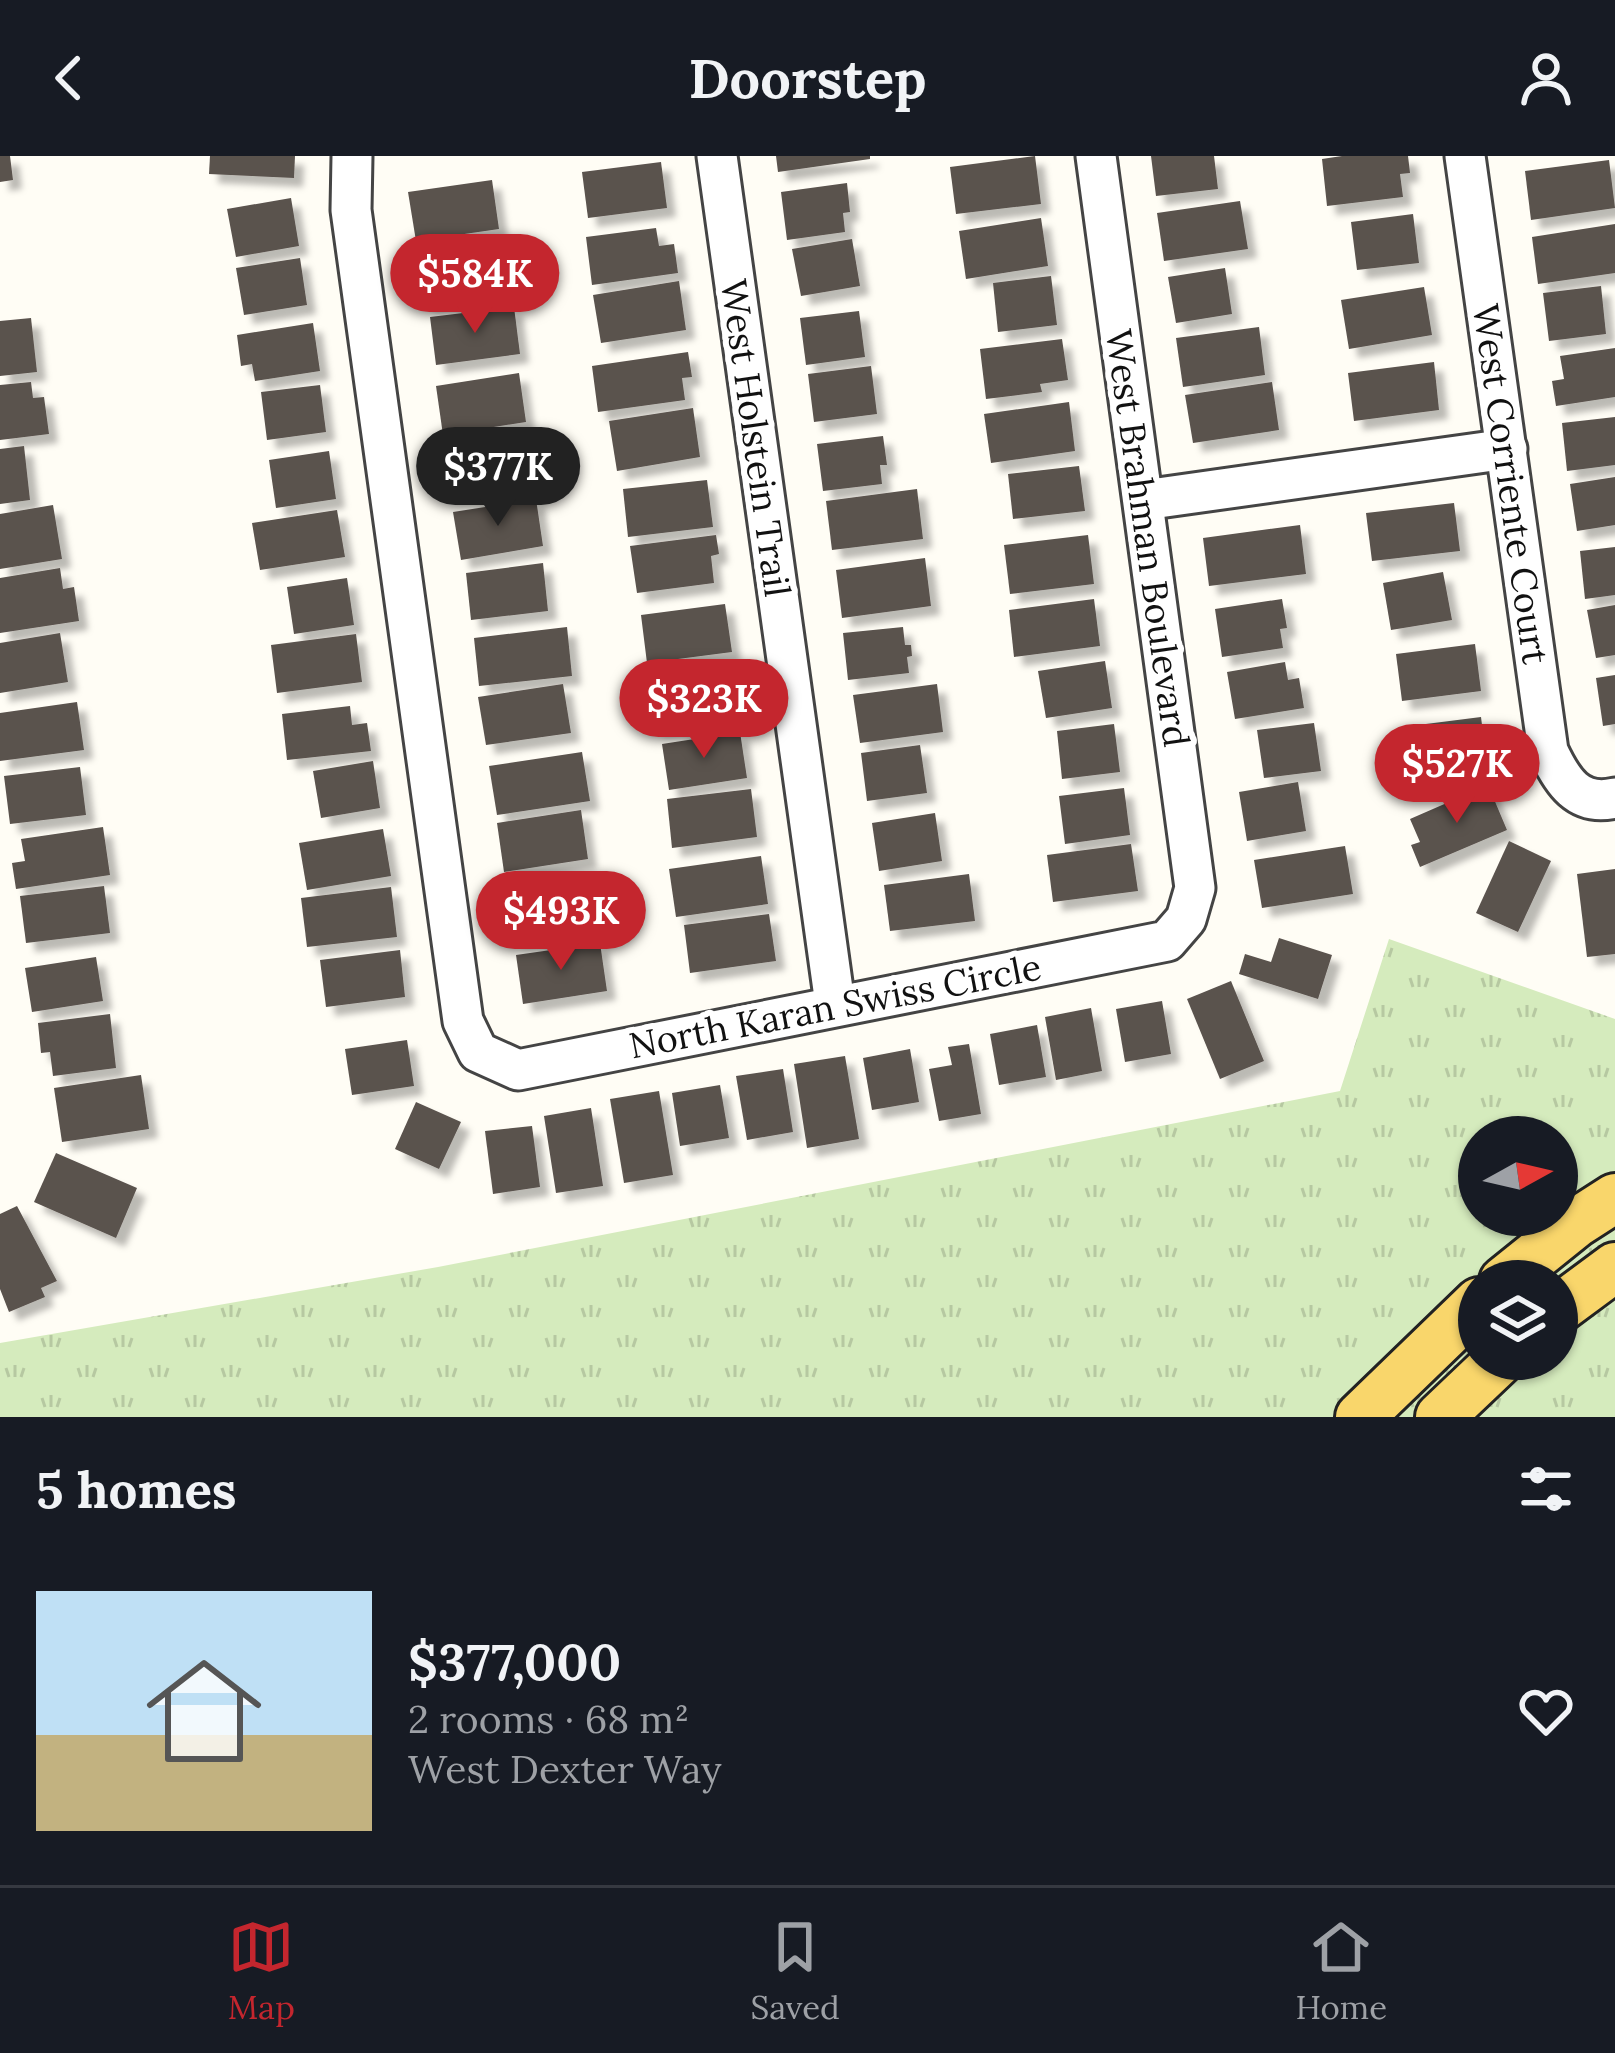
<!DOCTYPE html>
<html lang="en">
<head>
<meta charset="utf-8">
<style>
	body { margin:0; font-family:Lora,serif; background:#242831; color:#f1f3f6; height:100vh; display:flex; flex-direction:column; font-size:45px; white-space:nowrap }
	* { box-sizing:border-box; margin:0 }
	p { font-size:39px; color:#9ea1a6 }
	.icon { flex:none; width:66px; height:66px; fill:none; stroke:currentColor; stroke-width:2; stroke-linecap:round; stroke-linejoin:round }
	.map { position:relative; height:1261px; overflow:hidden }
	.drawer { display:flex; flex-direction:column; background:#171b24; flex:1 }
	.drawer>* { flex:none }
	.needle { width:78px; rotate:82deg }
	.fabs { position:absolute; left:1458px; top:960px; display:grid; gap:24px }
	.fabs a { display:grid; place-items:center; width:120px; height:120px; border-radius:50%; background:#171b24; box-shadow:0 3px 9px #0004; font-size:60px }
	.price { position:absolute; translate:-50% -102px; padding:0 27px; border-radius:42px; background:#c4262e; color:#fff; font-size:39px; line-height:78px; filter:drop-shadow(0 3px 6px #0008) }
	.price::after { content:''; position:absolute; left:50%; top:72px; width:36px; height:27px; margin-left:-18px; background:inherit; clip-path:polygon(0 0,100% 0,50% 100%) }
	.price.selected { background:#222; color:#fff }
	ul { padding:0; list-style:none }
	li { display:flex; align-items:center; gap:36px; height:300px; padding:0 36px }
	li+li { border-top:3px solid #363941 }
	li span { display:grid; place-items:center; flex:none; width:336px; height:240px; border-radius:0px; color:#555 }
	li>.icon { margin-inline-start:auto }
	span .icon { width:144px; height:144px; fill:#fffc; stroke-width:1 }
	li b { font-size:51px }
	h2 { display:flex; justify-content:space-between; align-items:center; height:144px; padding:0 36px; font-size:51px }
	header { display:flex; justify-content:space-between; align-items:center; height:156px; padding:0 36px; background:#171b24; font-size:54px; font-weight:700 }
	.tabs { display:flex; justify-content:space-around; align-items:center; height:168px; border-top:3px solid #363941; background:#171b24; font-size:33px; color:#9ea1a6 }
	.tabs a { display:grid; justify-items:center; gap:6px }
	.tabs .selected { color:#c4262e }
	.map>svg:first-child { display:block }
	.grass { fill:url(#grass-tufts); fill-rule:evenodd }
	.building { fill:#5a524d; filter:url(#shadow) }
	.lines { fill:none; stroke-linecap:round; stroke-linejoin:round }
	.minor-casing { stroke:#444; stroke-width:45 }
	.major-casing { stroke:#222; stroke-width:54 }
	.minor { stroke:#fff; stroke-width:39 }
	.major { stroke:#f9d66b; stroke-width:48 }
	.labels { text-anchor:middle; stroke-width:12; stroke-linejoin:round; paint-order:stroke }
	.street-label { font-size:36px; fill:#111; stroke:#fff }
</style>
</head>
<body>
<header><svg class="icon" aria-label="back" viewBox="0 0 24 24"><path d="M15 5l-7 7 7 7"/></svg>Doorstep<svg class="icon" aria-label="person" viewBox="0 0 24 24"><circle cx="12" cy="8" r="4"/><path d="M4 21q1-7 8-7t8 7"/></svg></header>
<div class="map">
<svg width="1615" height="1261" viewBox="0 0 1615 1261">
	<defs>
		<pattern id="grass-tufts" width="24" height="20" patternUnits="userSpaceOnUse" patternTransform="scale(3)"><rect width="24" height="20" fill="#d5ebbd"/><path d="M3 7l-1-3M5 7V3M7 7l1-3M15 17l-1-3M17 17v-4M19 17l1-3" fill="none" stroke="#b6c8a1"/></pattern>
		<filter id="shadow"><feDropShadow dx="9" dy="9" stdDeviation="3" flood-color="#0004"/></filter>
	</defs>
	<rect width="100%" height="100%" fill="#fffdf5"/>
	<path class="grass" d="M 1389,783 L 1615,863 L 1615,1261 L 0,1261 L 0,1187 L 438,1111 L 1340,935 ZM 1479,981 L 1557,981 L 1557,1059 L 1479,1059 ZM 1479,1125 L 1557,1125 L 1557,1203 L 1479,1203 Z"/>
	<g class="building">
		<path d="M 0,0 L 10,0 L 13,24 L 0,26 Z"/>
		<path d="M 210,0 L 295,0 L 294,22 L 209,18 Z"/>
		<path d="M 776,0 L 870,0 L 870,3 L 778,16 Z"/>
		<path d="M 1035,0 L 1041,48 L 956,58 L 950,11 Z"/>
		<path d="M 1151,0 L 1214,0 L 1218,33 L 1156,40 Z"/>
		<path d="M 1342,0 L 1408,0 L 1410,17 L 1400,18 L 1403,41 L 1327,50 L 1322,3 Z"/>
		<path d="M 1609,4 L 1615,52 L 1531,64 L 1525,15 Z"/>
		<path d="M 661,6 L 667,52 L 588,62 L 582,16 Z"/>
		<path d="M 492,24 L 499,73 L 416,85 L 408,36 Z"/>
		<path d="M 847,27 L 850,56 L 843,57 L 845,76 L 787,84 L 781,36 Z"/>
		<path d="M 291,42 L 299,90 L 236,101 L 227,53 Z"/>
		<path d="M 1240,45 L 1248,93 L 1164,105 L 1157,57 Z"/>
		<path d="M 1413,58 L 1419,107 L 1357,114 L 1351,66 Z"/>
		<path d="M 1041,62 L 1048,110 L 966,123 L 959,75 Z"/>
		<path d="M 1615,68 L 1615,117 L 1538,128 L 1532,81 Z"/>
		<path d="M 656,72 L 659,90 L 674,88 L 678,117 L 592,129 L 586,81 Z"/>
		<path d="M 852,83 L 860,130 L 801,140 L 792,93 Z"/>
		<path d="M 511,86 L 518,135 L 425,147 L 419,98 Z"/>
		<path d="M 300,102 L 307,149 L 244,159 L 236,112 Z"/>
		<path d="M 1225,112 L 1232,158 L 1176,167 L 1168,121 Z"/>
		<path d="M 1051,120 L 1057,169 L 998,176 L 993,127 Z"/>
		<path d="M 679,125 L 686,174 L 601,187 L 593,139 Z"/>
		<path d="M 1601,130 L 1606,178 L 1549,185 L 1543,137 Z"/>
		<path d="M 1424,131 L 1432,179 L 1349,193 L 1341,144 Z"/>
		<path d="M 514,151 L 520,198 L 436,209 L 430,161 Z"/>
		<path d="M 859,155 L 865,201 L 806,209 L 800,162 Z"/>
		<path d="M 31,162 L 37,216 L 0,220 L 0,165 Z"/>
		<path d="M 313,167 L 320,215 L 255,225 L 252,208 L 241,210 L 237,179 Z"/>
		<path d="M 1259,171 L 1265,219 L 1183,231 L 1176,182 Z"/>
		<path d="M 1062,183 L 1068,224 L 1040,228 L 1042,236 L 986,243 L 980,193 Z"/>
		<path d="M 1615,192 L 1615,241 L 1556,250 L 1552,225 L 1564,223 L 1560,200 Z"/>
		<path d="M 688,196 L 692,221 L 682,222 L 685,244 L 598,256 L 592,210 Z"/>
		<path d="M 1434,206 L 1439,254 L 1354,265 L 1348,217 Z"/>
		<path d="M 871,210 L 877,258 L 814,266 L 808,218 Z"/>
		<path d="M 519,217 L 526,266 L 443,279 L 436,230 Z"/>
		<path d="M 31,226 L 33,242 L 44,241 L 49,278 L 0,284 L 0,229 Z"/>
		<path d="M 1272,226 L 1279,274 L 1193,287 L 1185,239 Z"/>
		<path d="M 320,229 L 326,276 L 267,284 L 261,236 Z"/>
		<path d="M 1069,246 L 1075,295 L 991,307 L 984,258 Z"/>
		<path d="M 693,252 L 700,301 L 617,315 L 609,265 Z"/>
		<path d="M 1615,261 L 1615,309 L 1567,315 L 1562,267 Z"/>
		<path d="M 528,278 L 533,326 L 448,337 L 442,289 Z"/>
		<path d="M 883,280 L 887,309 L 880,309 L 882,328 L 823,335 L 817,288 Z"/>
		<path d="M 24,290 L 30,344 L 0,348 L 0,293 Z"/>
		<path d="M 329,295 L 336,343 L 276,352 L 269,304 Z"/>
		<path d="M 1079,310 L 1085,355 L 1013,363 L 1008,318 Z"/>
		<path d="M 1615,321 L 1615,369 L 1577,375 L 1570,328 Z"/>
		<path d="M 707,324 L 713,371 L 628,381 L 623,333 Z"/>
		<path d="M 917,333 L 923,383 L 832,394 L 826,345 Z"/>
		<path d="M 536,343 L 543,390 L 461,404 L 453,356 Z"/>
		<path d="M 1454,347 L 1460,395 L 1372,405 L 1366,357 Z"/>
		<path d="M 53,349 L 62,403 L 0,413 L 0,358 Z"/>
		<path d="M 337,354 L 345,401 L 260,414 L 252,367 Z"/>
		<path d="M 1300,369 L 1306,418 L 1209,430 L 1203,382 Z"/>
		<path d="M 716,379 L 719,398 L 711,400 L 714,427 L 637,437 L 630,390 Z"/>
		<path d="M 1088,379 L 1094,428 L 1010,438 L 1004,389 Z"/>
		<path d="M 1615,391 L 1615,439 L 1585,443 L 1580,395 Z"/>
		<path d="M 925,402 L 931,450 L 842,462 L 836,414 Z"/>
		<path d="M 543,407 L 548,455 L 471,464 L 466,417 Z"/>
		<path d="M 60,412 L 63,433 L 74,431 L 79,465 L 0,477 L 0,422 Z"/>
		<path d="M 1443,416 L 1452,464 L 1391,474 L 1383,427 Z"/>
		<path d="M 347,422 L 354,469 L 294,478 L 287,431 Z"/>
		<path d="M 1094,443 L 1100,490 L 1014,501 L 1009,454 Z"/>
		<path d="M 1282,443 L 1287,472 L 1280,473 L 1283,492 L 1222,501 L 1215,453 Z"/>
		<path d="M 725,448 L 732,496 L 647,507 L 641,459 Z"/>
		<path d="M 1615,449 L 1615,499 L 1596,502 L 1587,454 Z"/>
		<path d="M 567,471 L 572,520 L 479,530 L 474,482 Z"/>
		<path d="M 903,471 L 905,489 L 911,489 L 912,500 L 907,501 L 909,517 L 848,524 L 843,477 Z"/>
		<path d="M 60,477 L 68,526 L 0,537 L 0,487 Z"/>
		<path d="M 356,478 L 362,526 L 277,537 L 271,489 Z"/>
		<path d="M 1475,488 L 1481,535 L 1402,545 L 1396,498 Z"/>
		<path d="M 1105,505 L 1112,552 L 1046,562 L 1038,515 Z"/>
		<path d="M 1285,506 L 1288,524 L 1299,522 L 1304,552 L 1235,563 L 1227,516 Z"/>
		<path d="M 735,512 L 738,536 L 717,539 L 719,563 L 655,571 L 650,522 Z"/>
		<path d="M 1615,519 L 1615,568 L 1603,570 L 1596,522 Z"/>
		<path d="M 563,528 L 571,577 L 486,589 L 478,541 Z"/>
		<path d="M 937,528 L 943,576 L 860,587 L 853,539 Z"/>
		<path d="M 77,546 L 84,594 L 0,605 L 0,557 Z"/>
		<path d="M 350,550 L 352,569 L 367,567 L 371,595 L 287,604 L 282,558 Z"/>
		<path d="M 1481,561 L 1487,609 L 1424,617 L 1418,569 Z"/>
		<path d="M 1314,567 L 1321,615 L 1264,622 L 1257,574 Z"/>
		<path d="M 1114,568 L 1120,616 L 1062,623 L 1057,575 Z"/>
		<path d="M 740,576 L 747,622 L 669,634 L 662,588 Z"/>
		<path d="M 920,589 L 927,637 L 867,645 L 861,597 Z"/>
		<path d="M 582,596 L 590,645 L 497,659 L 489,610 Z"/>
		<path d="M 373,605 L 380,652 L 321,662 L 313,615 Z"/>
		<path d="M 80,611 L 86,659 L 10,668 L 4,620 Z"/>
		<path d="M 1298,626 L 1306,675 L 1247,685 L 1239,636 Z"/>
		<path d="M 1488,629 L 1507,674 L 1420,711 L 1411,689 L 1420,686 L 1410,663 Z"/>
		<path d="M 1124,632 L 1130,679 L 1065,688 L 1059,640 Z"/>
		<path d="M 751,633 L 757,681 L 672,692 L 667,643 Z"/>
		<path d="M 581,654 L 588,703 L 504,716 L 497,667 Z"/>
		<path d="M 935,657 L 942,705 L 879,715 L 872,667 Z"/>
		<path d="M 103,671 L 110,719 L 16,733 L 12,707 L 25,705 L 21,683 Z"/>
		<path d="M 383,673 L 391,720 L 307,734 L 299,687 Z"/>
		<path d="M 1509,685 L 1551,705 L 1518,776 L 1476,757 Z"/>
		<path d="M 1131,688 L 1138,735 L 1053,746 L 1047,699 Z"/>
		<path d="M 1345,690 L 1353,738 L 1262,752 L 1254,704 Z"/>
		<path d="M 761,700 L 768,748 L 676,761 L 669,713 Z"/>
		<path d="M 1615,713 L 1615,798 L 1587,801 L 1577,718 Z"/>
		<path d="M 969,718 L 975,765 L 890,775 L 884,729 Z"/>
		<path d="M 587,724 L 593,772 L 516,782 L 511,742 L 532,739 L 531,731 Z"/>
		<path d="M 104,730 L 110,777 L 26,787 L 20,740 Z"/>
		<path d="M 391,731 L 397,781 L 307,791 L 301,742 Z"/>
		<path d="M 769,758 L 776,805 L 690,817 L 684,769 Z"/>
		<path d="M 1279,782 L 1332,799 L 1318,843 L 1239,818 L 1245,798 L 1271,806 Z"/>
		<path d="M 600,787 L 607,835 L 523,848 L 516,799 Z"/>
		<path d="M 400,794 L 405,841 L 326,851 L 320,804 Z"/>
		<path d="M 96,801 L 103,845 L 32,856 L 25,812 Z"/>
		<path d="M 1231,825 L 1264,905 L 1220,923 L 1187,843 Z"/>
		<path d="M 1162,845 L 1171,898 L 1125,906 L 1116,853 Z"/>
		<path d="M 1091,852 L 1102,915 L 1056,924 L 1045,861 Z"/>
		<path d="M 110,858 L 116,912 L 53,920 L 50,896 L 41,897 L 38,867 Z"/>
		<path d="M 1037,869 L 1046,921 L 999,929 L 990,878 Z"/>
		<path d="M 407,884 L 414,930 L 352,939 L 345,893 Z"/>
		<path d="M 969,888 L 981,958 L 939,965 L 929,913 L 952,909 L 948,891 Z"/>
		<path d="M 910,893 L 919,946 L 872,954 L 863,902 Z"/>
		<path d="M 845,900 L 859,983 L 807,992 L 794,908 Z"/>
		<path d="M 783,913 L 793,976 L 747,984 L 736,920 Z"/>
		<path d="M 141,919 L 149,973 L 62,986 L 54,932 Z"/>
		<path d="M 720,929 L 729,982 L 680,990 L 672,937 Z"/>
		<path d="M 659,935 L 673,1019 L 624,1027 L 610,943 Z"/>
		<path d="M 416,946 L 461,966 L 439,1013 L 395,993 Z"/>
		<path d="M 591,952 L 603,1030 L 556,1037 L 544,960 Z"/>
		<path d="M 532,970 L 540,1031 L 493,1038 L 485,975 Z"/>
		<path d="M 56,997 L 137,1032 L 116,1082 L 34,1046 Z"/>
		<path d="M 17,1050 L 57,1125 L 41,1132 L 45,1141 L 9,1156 L 0,1133 L 0,1058 Z"/>
	</g>
	<g class="lines">
		<defs>
			<g id="minor">
				<path d="M 352,0 L 351,54 L 463,865 L 478,896 L 518,914 L 1167,785 L 1186,763 L 1195,732 L 1096,0"/>
				<path d="M 717,0 L 835,848"/>
				<path d="M 1465,0 L 1548,595 C 1562,625 1578,651 1615,642"/>
				<path d="M 1144,344 L 1507,293"/>
			</g>
			<g id="major">
				<path d="M 1504,1125 L 1576,1067 L 1615,1042"/>
				<path d="M 1557,1154 L 1615,1111"/>
				<path d="M 1360,1261 L 1479,1146"/>
				<path d="M 1440,1261 L 1501,1203"/>
			</g>
		</defs>
		<use href="#minor" class="minor-casing"/>
		<use href="#major" class="major-casing"/>
		<use href="#minor" class="minor"/>
		<use href="#major" class="major"/>
	</g>
	<g class="labels">
		<g class="street-label">
			<text transform="translate(756 282) rotate(82)" y="13">West Holstein Trail</text>
			<text transform="translate(1511 328) rotate(82)" y="13">West Corriente Court</text>
			<text transform="translate(1148 382) rotate(82)" y="13">West Brahman Boulevard</text>
			<text transform="translate(835 850) rotate(-11)" y="13">North Karan Swiss Circle</text>
		</g>
	</g>
</svg>
<div class="fabs">
<a><svg class="needle" viewBox="-14 -14 28 28"><path d="M0-13l5 13h-10z" fill="#e53935"/><path d="M0 13l5-13h-10z" fill="#9ea1a6"/></svg></a>
<a><svg class="icon" aria-label="layers" viewBox="0 0 24 24"><path d="M12 4l9 5-9 5-9-5zM3 14l9 5 9-5"/></svg></a>
</div>
<b class="price" style="left:475px;top:180px">$584K</b>
<b class="price selected" style="left:498px;top:373px">$377K</b>
<b class="price" style="left:704px;top:605px">$323K</b>
<b class="price" style="left:1457px;top:670px">$527K</b>
<b class="price" style="left:561px;top:817px">$493K</b>
</div>
<section class="drawer">
<h2>5 homes<svg class="icon" aria-label="filters" viewBox="0 0 24 24"><path d="M4 7h16M4 17h16"/><circle cx="9" cy="7" r="2"/><circle cx="15" cy="17" r="2"/></svg></h2>
<ul>
<li><span style="background:linear-gradient(#bfe0f5 60%,#c2b280 0)"><svg class="icon" aria-label="home" viewBox="0 0 24 24"><path d="M3 11l9-7 9 7M6 9v11h12V9"/></svg></span><div><b>$377,000</b><p>2 rooms · 68 m²</p><p>West Dexter Way</p></div><svg class="icon" aria-label="heart" viewBox="0 0 24 24"><path d="M12 20l-8-8c-3-5 5-10 8-4 3-6 11-1 8 4z"/></svg></li>
</ul>
</section>
<nav class="tabs">
<a class="selected"><svg class="icon" aria-label="map" viewBox="0 0 24 24"><path d="M3 6l6-2 6 2 6-2v14l-6 2-6-2-6 2zM9 4v14M15 6v14"/></svg>Map</a>
<a><svg class="icon" aria-label="saved" viewBox="0 0 24 24"><path d="M7 4h10v16l-5-4-5 4z"/></svg>Saved</a>
<a><svg class="icon" aria-label="home" viewBox="0 0 24 24"><path d="M3 11l9-7 9 7M6 9v11h12V9"/></svg>Home</a>
</nav>
</body>
</html>
